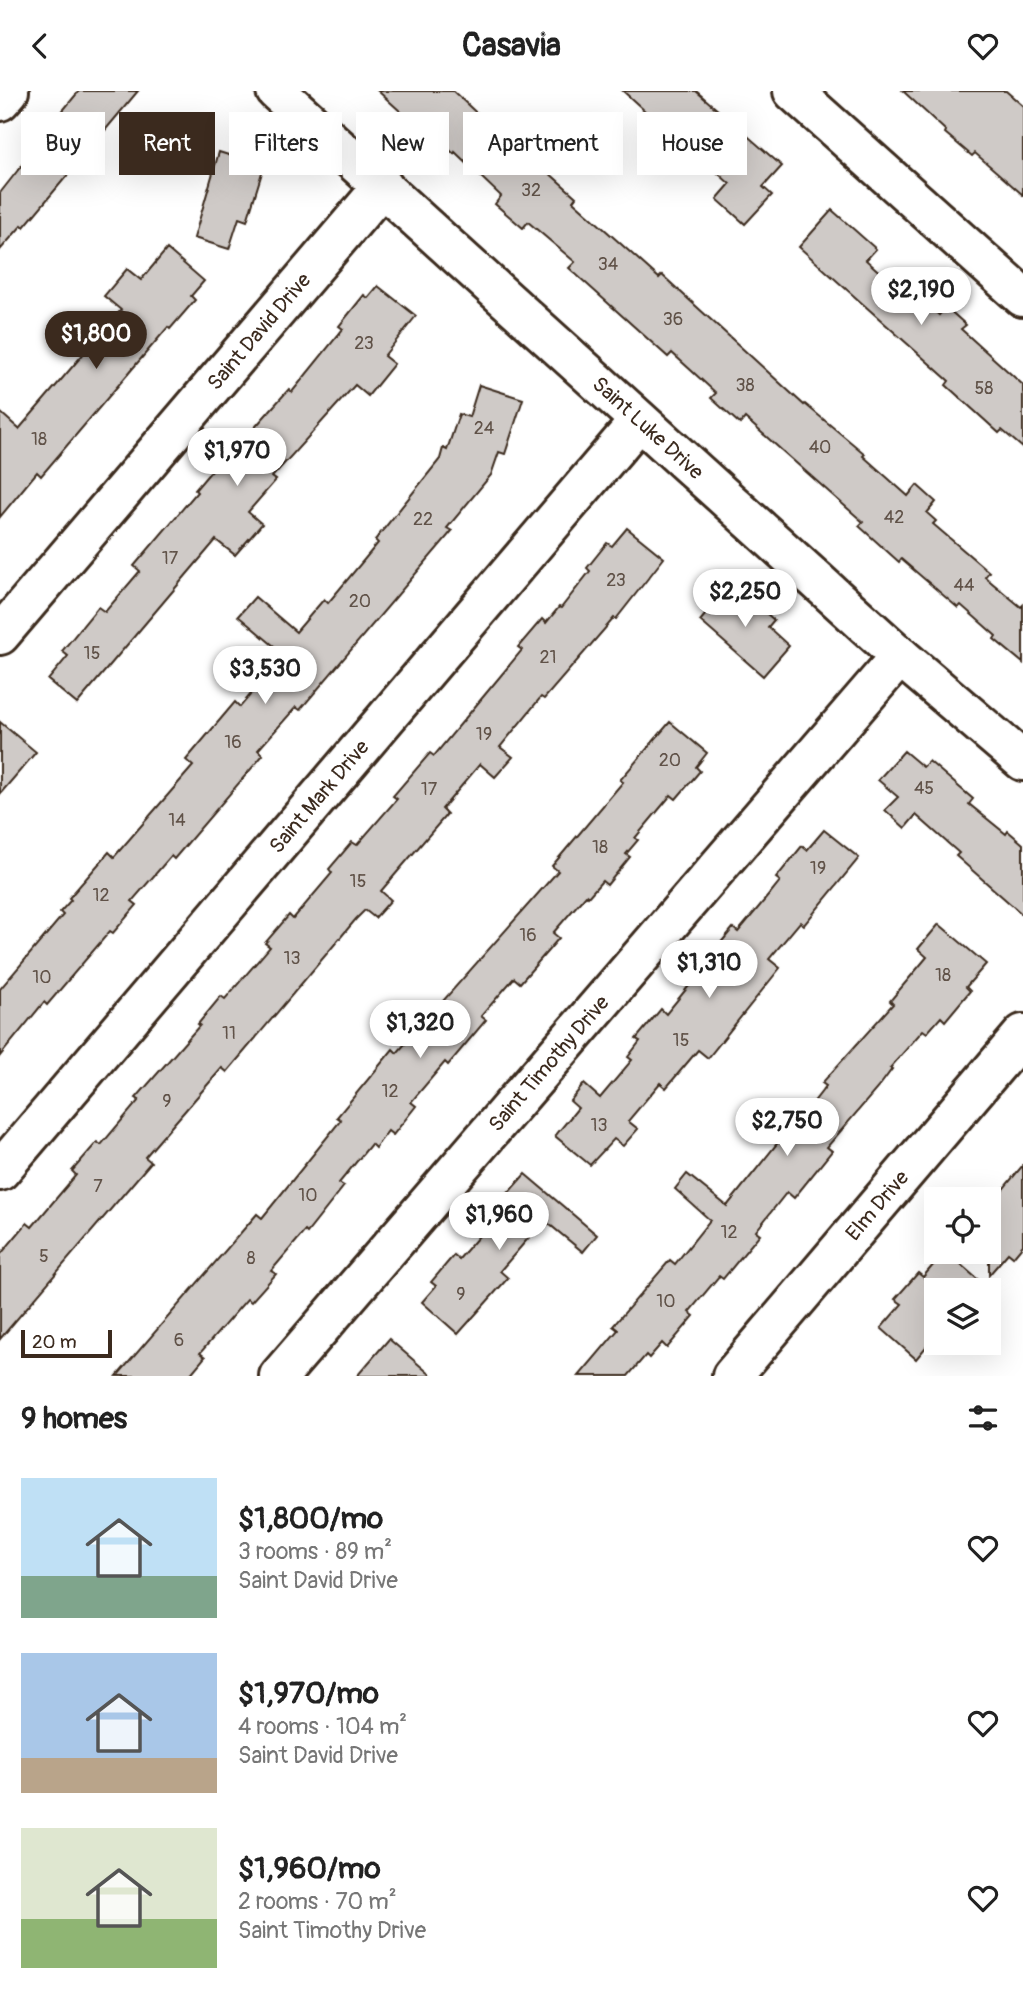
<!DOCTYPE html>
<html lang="en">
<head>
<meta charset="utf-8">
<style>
	body { margin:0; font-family:Pangolin,sans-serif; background:#f6f6f6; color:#222; height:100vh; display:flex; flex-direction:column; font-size:26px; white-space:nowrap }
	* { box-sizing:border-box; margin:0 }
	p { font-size:23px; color:#767676 }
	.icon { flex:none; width:38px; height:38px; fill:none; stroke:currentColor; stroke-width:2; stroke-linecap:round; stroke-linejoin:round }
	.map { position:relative; height:1285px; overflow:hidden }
	.drawer { display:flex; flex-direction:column; background:#fff; flex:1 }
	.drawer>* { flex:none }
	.guide { position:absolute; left:21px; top:21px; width:982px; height:63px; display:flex; gap:14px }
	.controls { position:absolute; left:924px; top:1096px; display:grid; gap:14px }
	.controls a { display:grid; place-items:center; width:77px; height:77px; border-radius:0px; background:#fff; box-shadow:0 7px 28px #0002; font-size:35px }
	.scale { position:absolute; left:21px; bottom:18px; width:91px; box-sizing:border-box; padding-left:7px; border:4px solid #3b2a1e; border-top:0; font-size:19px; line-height:24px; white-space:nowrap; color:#3b2a1e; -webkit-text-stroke:5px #fff; paint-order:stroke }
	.price { position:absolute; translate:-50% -60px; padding:0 16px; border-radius:24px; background:#fff; color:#222; font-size:23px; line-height:46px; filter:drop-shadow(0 2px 4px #0008) }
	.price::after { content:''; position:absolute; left:50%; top:42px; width:21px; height:16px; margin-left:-10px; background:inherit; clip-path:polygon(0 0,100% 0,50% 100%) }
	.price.on { background:#3b2a1e; color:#fff }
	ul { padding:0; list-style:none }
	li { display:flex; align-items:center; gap:21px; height:175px; padding:0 21px }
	li span { display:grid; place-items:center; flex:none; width:196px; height:140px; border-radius:0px; color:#555 }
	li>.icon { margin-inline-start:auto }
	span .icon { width:84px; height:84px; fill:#fffc; stroke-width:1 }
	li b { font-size:30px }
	h2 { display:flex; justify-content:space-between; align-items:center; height:84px; padding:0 21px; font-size:30px }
	.pill { padding:0 24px; border-radius:0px; background:#fff; box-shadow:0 7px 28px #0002; font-size:24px; line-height:63px }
	.pill.on { background:#3b2a1e; color:#fff }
	header { display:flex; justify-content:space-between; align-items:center; height:91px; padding:0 21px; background:#fff; font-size:32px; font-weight:700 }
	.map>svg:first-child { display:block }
	.building { fill:#cfcac7; stroke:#3b2a1e; stroke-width:2 }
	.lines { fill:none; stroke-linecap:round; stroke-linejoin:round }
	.minor-casing { stroke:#3b2a1e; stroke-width:44 }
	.minor { stroke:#fff; stroke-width:38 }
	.labels { text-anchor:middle; stroke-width:5; stroke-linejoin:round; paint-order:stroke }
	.number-label { font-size:18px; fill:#605248 }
	.street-label { font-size:21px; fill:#3b2a1e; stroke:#fff }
</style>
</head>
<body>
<header><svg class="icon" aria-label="back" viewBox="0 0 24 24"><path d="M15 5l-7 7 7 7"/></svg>Casavia<svg class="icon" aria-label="heart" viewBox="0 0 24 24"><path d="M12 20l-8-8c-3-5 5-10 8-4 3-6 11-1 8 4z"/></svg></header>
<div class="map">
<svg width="1023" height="1285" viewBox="0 0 1023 1285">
	<rect width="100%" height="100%" fill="#fff"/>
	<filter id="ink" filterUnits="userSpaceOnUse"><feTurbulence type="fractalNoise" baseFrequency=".0143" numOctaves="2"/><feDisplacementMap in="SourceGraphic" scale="14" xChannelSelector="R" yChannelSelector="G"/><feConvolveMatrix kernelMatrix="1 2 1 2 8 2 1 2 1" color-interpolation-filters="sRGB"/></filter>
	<g filter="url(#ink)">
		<g class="building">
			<path d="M 79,0 L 138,0 L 24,136 L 22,134 L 0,159 L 0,102 L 22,74 L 23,76 L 54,39 L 50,35 Z"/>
			<path d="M 378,0 L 453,0 L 517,60 L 519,56 L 538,72 L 576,106 L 573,110 L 659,187 L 662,184 L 804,314 L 805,313 L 865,363 L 863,365 L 908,405 L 917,394 L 936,411 L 927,422 L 936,430 L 933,433 L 989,481 L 985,486 L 1021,516 L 1023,514 L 1023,572 L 994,548 L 996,545 L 961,514 L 958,517 L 901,468 L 899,471 L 859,435 L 863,431 L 745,327 L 740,333 L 711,307 L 716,302 L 672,262 L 668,266 L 569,177 L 575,171 L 528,131 L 523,137 L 495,113 L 501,105 L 455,61 L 454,63 L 439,49 L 436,53 Z"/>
			<path d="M 623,0 L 696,0 L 782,75 L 763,96 L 772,104 L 745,133 L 717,108 L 730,93 L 693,60 L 691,62 Z"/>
			<path d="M 903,0 L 1006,0 L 1023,15 L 1023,104 L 975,62 L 972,65 L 945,42 L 946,40 Z"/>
			<path d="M 219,61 L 264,75 L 247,130 L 239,127 L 229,158 L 194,147 Z"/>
			<path d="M 832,119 L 876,158 L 866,169 L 912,210 L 917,204 L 939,224 L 946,216 L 966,234 L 961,238 L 1023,294 L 1023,357 L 1002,339 L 999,342 L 946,294 L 949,290 L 799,156 Z"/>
			<path d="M 167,158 L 204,190 L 191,205 L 195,209 L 170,238 L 168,236 L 41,385 L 37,381 L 0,426 L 0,321 L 19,338 L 121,219 L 104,205 L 127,178 L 141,189 Z"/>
			<path d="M 378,195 L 416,225 L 384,265 L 394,273 L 368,305 L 355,294 L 272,386 L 276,389 L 248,421 L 262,433 L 235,464 L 216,449 L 77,613 L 48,589 L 68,565 L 62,560 L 98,516 L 105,521 L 140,480 L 134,475 L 197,401 L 195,399 L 222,367 L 225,370 L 289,298 L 292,301 L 343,238 L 339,235 L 364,204 L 368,207 Z"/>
			<path d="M 479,294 L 523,308 L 505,363 L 499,361 L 491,384 L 447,437 L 452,440 L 300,619 L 296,616 L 258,659 L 263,664 L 174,768 L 171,765 L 132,810 L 137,814 L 113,842 L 110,840 L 47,914 L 44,911 L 0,965 L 0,898 L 63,824 L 60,821 L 71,809 L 69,807 L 109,761 L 114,766 L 193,675 L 186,669 L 235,611 L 240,616 L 273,577 L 270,575 L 272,572 L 264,565 L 274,555 L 238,525 L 255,506 L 296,541 L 324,508 L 328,512 L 378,452 L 375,449 L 440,368 L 443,357 L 447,359 L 459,323 L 469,326 Z"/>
			<path d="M 627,437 L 664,467 L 616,528 L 614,527 L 544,608 L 541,606 L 500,656 L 513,666 L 495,686 L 480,673 L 442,718 L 447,723 L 381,800 L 391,809 L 375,827 L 365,819 L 356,828 L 227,981 L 222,977 L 145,1066 L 151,1071 L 0,1248 L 0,1164 L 27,1132 L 32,1136 L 76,1084 L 72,1080 L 97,1051 L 101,1054 L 139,1009 L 136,1007 L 200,934 L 198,933 L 221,905 L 225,908 L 270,856 L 265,852 L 289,824 L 293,828 L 332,782 L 329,778 L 352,751 L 357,754 L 397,708 L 393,705 L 430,662 L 434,665 L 473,618 L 522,559 L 518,556 L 542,528 L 546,532 L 559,516 L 561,517 L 590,480 L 587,477 L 607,452 L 612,455 Z"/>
			<path d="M 732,492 L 774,529 L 768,536 L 789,555 L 763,585 L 700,530 Z"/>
			<path d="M 0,631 L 36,661 L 0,703 Z"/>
			<path d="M 670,631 L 707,662 L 696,676 L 700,680 L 676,708 L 671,704 L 635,747 L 638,749 L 626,763 L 630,766 L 607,794 L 602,790 L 588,806 L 586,804 L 553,842 L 559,847 L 520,892 L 514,887 L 481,925 L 486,929 L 448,974 L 445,971 L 411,1011 L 416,1015 L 393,1044 L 388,1040 L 375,1057 L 371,1053 L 339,1092 L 344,1095 L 307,1142 L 305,1140 L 271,1180 L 276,1183 L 251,1211 L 247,1208 L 200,1262 L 205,1266 L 189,1285 L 117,1285 L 257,1123 L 262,1127 L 341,1029 L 337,1026 L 393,958 L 397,962 L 558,780 L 552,775 L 623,691 L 620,689 Z"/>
			<path d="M 904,660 L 923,676 L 929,670 L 973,708 L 969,713 L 1006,743 L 1008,740 L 1023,753 L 1023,824 L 956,765 L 959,762 L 916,724 L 905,737 L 885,719 L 898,706 L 878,689 Z"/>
			<path d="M 824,739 L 859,767 L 804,834 L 800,831 L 769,868 L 780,877 L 708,967 L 698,959 L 666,997 L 660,992 L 628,1030 L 638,1038 L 623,1055 L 614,1048 L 590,1074 L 555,1045 L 578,1017 L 570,1010 L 584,993 L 600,1007 L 632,969 L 628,966 L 640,950 L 636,948 L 661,918 L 666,923 L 697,885 L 695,883 L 733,837 L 738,841 L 768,805 L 780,790 L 776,787 L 802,755 L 807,759 Z"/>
			<path d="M 939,833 L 986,873 L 966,896 L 970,900 L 945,930 L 941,926 L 927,942 L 923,939 L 890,977 L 892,978 L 881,993 L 827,1056 L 832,1060 L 794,1107 L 787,1101 L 756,1140 L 760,1143 L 723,1188 L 719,1185 L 689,1221 L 694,1225 L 667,1257 L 662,1252 L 649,1267 L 646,1264 L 628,1285 L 579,1285 L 618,1239 L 613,1235 L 670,1169 L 675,1173 L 710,1129 L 675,1098 L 687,1083 L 727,1115 L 780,1049 L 767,1039 L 783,1020 L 798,1031 L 826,995 L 822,992 L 893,913 L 890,910 L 927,866 L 918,858 Z"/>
			<path d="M 1023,1074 L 1023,1154 L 1013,1166 L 1008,1162 L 989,1184 L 989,1115 Z"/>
			<path d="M 525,1083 L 597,1144 L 583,1161 L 544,1129 L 500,1180 L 508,1187 L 458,1243 L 422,1211 L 436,1195 L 431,1191 L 454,1164 L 459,1168 L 492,1130 L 487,1126 Z"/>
			<path d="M 945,1160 L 990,1199 L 936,1199 L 936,1244 L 916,1268 L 881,1237 L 902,1213 L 895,1208 L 918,1182 L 923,1186 Z"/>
			<path d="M 389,1248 L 432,1285 L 357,1285 Z"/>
		</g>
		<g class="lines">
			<defs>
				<g id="minor">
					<path id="s1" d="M 276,0 L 900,565 L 1023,670"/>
					<path d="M 793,0 L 1023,206"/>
					<path d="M 0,10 L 9,0"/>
					<path id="s2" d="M 0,544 L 383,95"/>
					<path id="s3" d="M 0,1080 L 639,330"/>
					<path id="s4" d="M 279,1285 L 900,565"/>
					<path id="s5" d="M 732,1285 L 1023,943"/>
				</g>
			</defs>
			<use href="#minor" class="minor-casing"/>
			<use href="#minor" class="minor"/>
		</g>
	</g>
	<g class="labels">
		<g class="number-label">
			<text x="531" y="105">32</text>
			<text x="608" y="179">34</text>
			<text x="673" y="234">36</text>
			<text x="364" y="258">23</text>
			<text x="745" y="300">38</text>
			<text x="984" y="303">58</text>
			<text x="484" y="343">24</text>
			<text x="39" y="354">18</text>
			<text x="820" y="362">40</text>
			<text x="894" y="432">42</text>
			<text x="423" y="434">22</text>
			<text x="170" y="473">17</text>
			<text x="616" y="495">23</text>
			<text x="964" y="500">44</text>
			<text x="360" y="516">20</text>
			<text x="92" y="568">15</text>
			<text x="548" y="572">21</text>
			<text x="484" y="649">19</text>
			<text x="233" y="657">16</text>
			<text x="670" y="675">20</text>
			<text x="924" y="703">45</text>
			<text x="429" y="704">17</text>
			<text x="177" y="735">14</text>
			<text x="600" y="762">18</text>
			<text x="818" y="783">19</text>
			<text x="358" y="796">15</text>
			<text x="101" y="810">12</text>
			<text x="528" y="850">16</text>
			<text x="292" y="873">13</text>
			<text x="943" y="890">18</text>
			<text x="42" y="892">10</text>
			<text x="229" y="948">11</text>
			<text x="681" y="955">15</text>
			<text x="390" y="1006">12</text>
			<text x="167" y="1016">9</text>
			<text x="599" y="1040">13</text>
			<text x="98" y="1101">7</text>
			<text x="308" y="1110">10</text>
			<text x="729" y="1147">12</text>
			<text x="44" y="1171">5</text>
			<text x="251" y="1173">8</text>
			<text x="461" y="1209">9</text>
			<text x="666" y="1216">10</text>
			<text x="179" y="1255">6</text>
		</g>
		<g class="street-label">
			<text dy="7" stroke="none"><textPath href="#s2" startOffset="399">Saint David Drive</textPath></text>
			<text dy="7" stroke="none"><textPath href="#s1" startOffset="502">Saint Luke Drive</textPath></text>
			<text dy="7" stroke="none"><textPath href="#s3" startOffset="492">Saint Mark Drive</textPath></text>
			<text dy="7" stroke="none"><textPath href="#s4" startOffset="413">Saint Timothy Drive</textPath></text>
			<text dy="7" stroke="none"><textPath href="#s5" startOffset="224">Elm Drive</textPath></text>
		</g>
	</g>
</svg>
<div class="controls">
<a><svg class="icon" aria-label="locate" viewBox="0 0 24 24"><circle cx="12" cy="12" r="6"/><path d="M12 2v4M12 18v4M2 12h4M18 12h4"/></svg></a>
<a><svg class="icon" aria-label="layers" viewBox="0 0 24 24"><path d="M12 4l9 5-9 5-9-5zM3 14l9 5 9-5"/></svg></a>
</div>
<div class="scale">20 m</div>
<b class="price" style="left:921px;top:236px">$2,190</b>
<b class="price on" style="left:96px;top:280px">$1,800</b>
<b class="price" style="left:237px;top:397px">$1,970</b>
<b class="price" style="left:745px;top:538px">$2,250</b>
<b class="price" style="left:265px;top:615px">$3,530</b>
<b class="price" style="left:709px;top:909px">$1,310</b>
<b class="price" style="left:420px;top:969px">$1,320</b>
<b class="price" style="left:787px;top:1067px">$2,750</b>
<b class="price" style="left:499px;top:1161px">$1,960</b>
<div class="guide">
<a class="pill">Buy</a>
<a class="pill on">Rent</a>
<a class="pill">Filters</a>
<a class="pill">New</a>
<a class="pill">Apartment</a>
<a class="pill">House</a>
</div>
</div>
<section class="drawer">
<h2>9 homes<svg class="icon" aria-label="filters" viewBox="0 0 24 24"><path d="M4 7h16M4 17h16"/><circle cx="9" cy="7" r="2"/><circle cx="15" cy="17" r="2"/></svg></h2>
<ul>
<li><span style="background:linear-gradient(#bfe0f5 70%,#7fa58c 0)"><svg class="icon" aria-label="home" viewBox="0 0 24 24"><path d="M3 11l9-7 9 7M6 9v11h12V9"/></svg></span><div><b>$1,800/mo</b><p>3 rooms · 89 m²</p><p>Saint David Drive</p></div><svg class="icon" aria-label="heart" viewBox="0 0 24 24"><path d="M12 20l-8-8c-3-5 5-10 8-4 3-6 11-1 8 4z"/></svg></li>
<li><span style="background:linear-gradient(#a9c7e8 75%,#b9a48a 0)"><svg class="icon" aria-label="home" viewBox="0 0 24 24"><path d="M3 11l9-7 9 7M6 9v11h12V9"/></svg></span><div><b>$1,970/mo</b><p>4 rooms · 104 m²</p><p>Saint David Drive</p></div><svg class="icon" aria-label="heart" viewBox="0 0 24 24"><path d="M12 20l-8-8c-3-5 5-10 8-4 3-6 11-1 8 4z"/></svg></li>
<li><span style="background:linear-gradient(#dfe7d0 65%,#8fb573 0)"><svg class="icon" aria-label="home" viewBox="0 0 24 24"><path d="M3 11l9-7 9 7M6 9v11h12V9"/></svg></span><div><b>$1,960/mo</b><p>2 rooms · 70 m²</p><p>Saint Timothy Drive</p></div><svg class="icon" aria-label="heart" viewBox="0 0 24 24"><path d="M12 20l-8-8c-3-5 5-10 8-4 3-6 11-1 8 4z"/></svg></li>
</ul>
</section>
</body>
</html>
